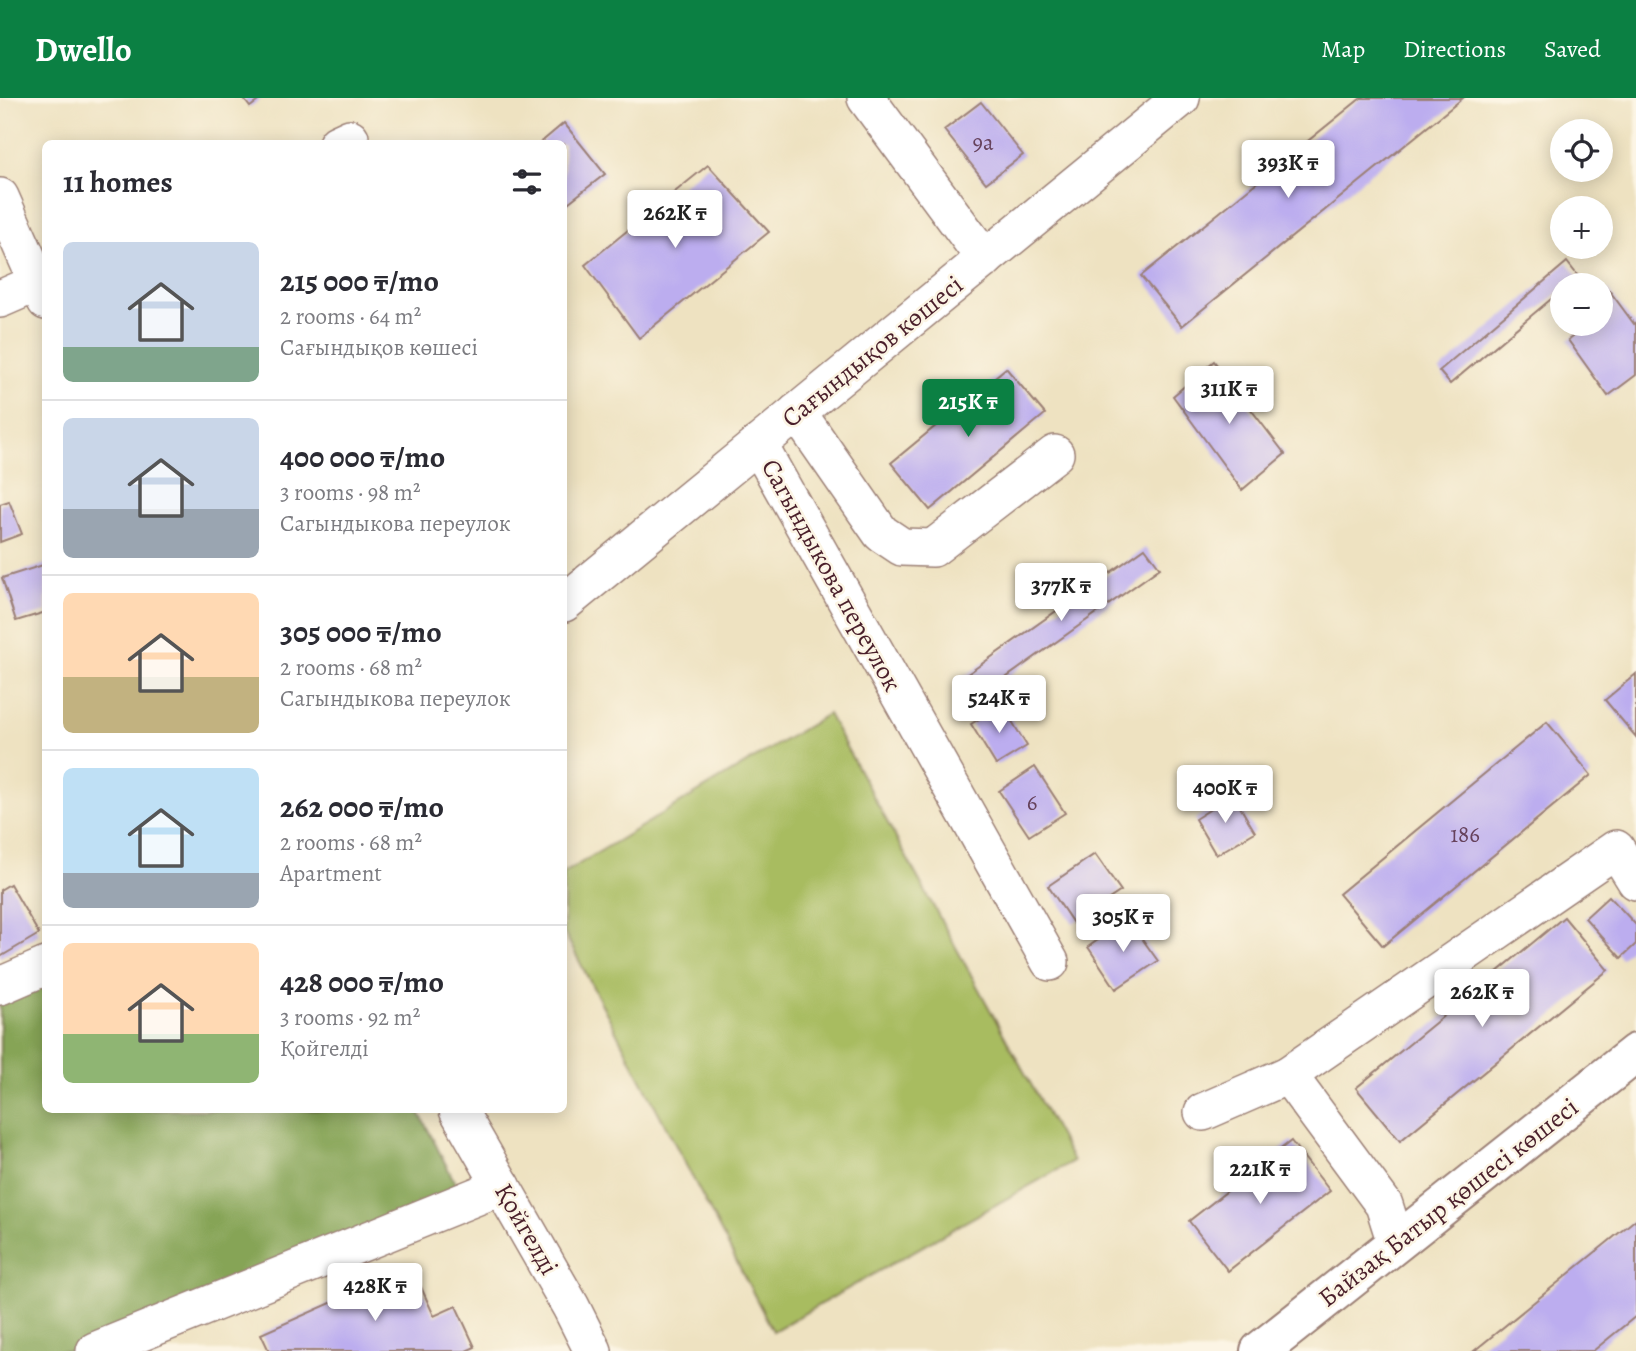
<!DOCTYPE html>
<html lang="en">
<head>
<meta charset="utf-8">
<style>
	body { margin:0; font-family:Alegreya,serif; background:#f7f7f7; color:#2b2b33; height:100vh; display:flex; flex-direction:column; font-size:26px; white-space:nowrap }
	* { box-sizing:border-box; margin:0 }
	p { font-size:23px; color:#7c7c81 }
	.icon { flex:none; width:38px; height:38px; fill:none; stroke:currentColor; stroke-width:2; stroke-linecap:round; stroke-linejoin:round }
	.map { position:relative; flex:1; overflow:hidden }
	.details { position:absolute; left:42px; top:42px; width:525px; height:973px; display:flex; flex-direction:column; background:#fff; border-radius:10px; box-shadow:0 4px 18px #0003 }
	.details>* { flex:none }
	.controls { position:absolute; left:1550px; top:21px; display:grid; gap:14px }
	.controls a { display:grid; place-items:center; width:63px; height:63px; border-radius:50%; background:#fff; box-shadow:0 4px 18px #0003; font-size:35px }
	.price { position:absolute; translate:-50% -60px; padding:0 16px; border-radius:7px; background:#fff; color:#222; font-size:23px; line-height:46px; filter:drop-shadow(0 2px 4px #0008) }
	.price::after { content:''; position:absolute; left:50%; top:42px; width:21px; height:16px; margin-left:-10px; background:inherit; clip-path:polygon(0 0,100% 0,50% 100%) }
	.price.active { background:#0b8043; color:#fff }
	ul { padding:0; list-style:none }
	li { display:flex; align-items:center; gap:21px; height:175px; padding:0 21px }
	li+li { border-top:2px solid #e1e1e2 }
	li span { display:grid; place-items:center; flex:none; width:196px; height:140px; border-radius:10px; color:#555 }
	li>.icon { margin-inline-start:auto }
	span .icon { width:84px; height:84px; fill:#fffc; stroke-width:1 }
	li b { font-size:30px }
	h2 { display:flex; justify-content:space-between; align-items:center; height:84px; padding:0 21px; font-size:30px }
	header { display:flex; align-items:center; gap:42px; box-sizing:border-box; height:98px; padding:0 35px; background:#0b8043; color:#fff }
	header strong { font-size:33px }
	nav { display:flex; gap:38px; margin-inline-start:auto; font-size:24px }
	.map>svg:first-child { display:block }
	.green { fill:#a8bc60; stroke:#796e46; stroke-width:2 }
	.forest { fill:#86a456; stroke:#686240; stroke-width:2 }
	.building { fill:#bcadef }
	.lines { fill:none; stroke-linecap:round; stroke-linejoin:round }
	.minor-casing { stroke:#9c8076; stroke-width:40 }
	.major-casing { stroke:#9c8076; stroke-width:42 }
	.minor { stroke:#fff; stroke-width:37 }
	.major { stroke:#fff; stroke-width:38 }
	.labels { text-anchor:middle; stroke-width:5; stroke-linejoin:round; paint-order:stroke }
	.number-label { font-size:23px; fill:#66425c }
	.street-label { font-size:26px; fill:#4a1f2b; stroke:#fcf5e5 }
</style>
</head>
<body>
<header>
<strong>Dwello</strong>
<nav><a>Map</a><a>Directions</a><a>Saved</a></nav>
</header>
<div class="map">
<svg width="1636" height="1253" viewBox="0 0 1636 1253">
	<rect width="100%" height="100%" fill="#fcf5e5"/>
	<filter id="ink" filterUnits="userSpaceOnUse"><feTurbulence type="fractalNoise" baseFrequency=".0143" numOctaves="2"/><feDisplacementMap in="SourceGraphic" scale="14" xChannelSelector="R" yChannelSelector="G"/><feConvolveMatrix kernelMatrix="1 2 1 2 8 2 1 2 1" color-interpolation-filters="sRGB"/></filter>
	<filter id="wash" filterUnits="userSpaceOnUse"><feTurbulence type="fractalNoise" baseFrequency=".00686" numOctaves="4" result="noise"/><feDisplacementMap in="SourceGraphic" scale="28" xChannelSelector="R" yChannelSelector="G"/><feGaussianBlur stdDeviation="1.57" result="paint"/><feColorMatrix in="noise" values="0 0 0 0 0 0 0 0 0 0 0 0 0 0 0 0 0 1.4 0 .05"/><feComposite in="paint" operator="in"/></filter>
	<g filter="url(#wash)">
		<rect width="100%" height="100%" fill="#eee2c1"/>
		<path class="green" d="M 828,616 L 1073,1063 L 773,1233 L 564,834 L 564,775 Z"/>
		<path class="forest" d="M 45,885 L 46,1012 L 418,1012 L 469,1112 L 123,1253 L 0,1253 L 0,904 Z"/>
		<g id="blocks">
			<g class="building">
				<path d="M 243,0 L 262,0 L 250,9 Z"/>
				<path d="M 1361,0 L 1463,0 L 1182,228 L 1141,178 Z"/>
				<path d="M 981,4 L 1023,57 L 986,85 L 944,32 Z"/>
				<path d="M 564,25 L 605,76 L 564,108 L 564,46 L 539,46 Z"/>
				<path d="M 708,67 L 769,134 L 639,240 L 585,167 Z"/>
				<path d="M 1567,164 L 1578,178 L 1563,187 L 1563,191 L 1450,286 L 1439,273 Z"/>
				<path d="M 1609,192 L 1634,226 L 1636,224 L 1636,277 L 1608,298 L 1568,242 L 1590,226 L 1601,226 L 1601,197 Z"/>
				<path d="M 1214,263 L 1285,356 L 1242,392 L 1173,298 Z"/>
				<path d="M 1006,270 L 1045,316 L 930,412 L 891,365 Z"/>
				<path d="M 9,403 L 22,436 L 0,444 L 0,406 Z"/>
				<path d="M 1145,450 L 1160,470 L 976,601 L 962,580 Z"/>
				<path d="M 46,466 L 46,514 L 16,523 L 2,480 Z"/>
				<path d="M 1636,576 L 1636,639 L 1605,602 Z"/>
				<path d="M 1002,607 L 1027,648 L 996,667 L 971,626 Z"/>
				<path d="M 1547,624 L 1591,677 L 1383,848 L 1339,796 Z"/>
				<path d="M 1035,669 L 1065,715 L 1029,738 L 999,693 Z"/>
				<path d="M 1233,697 L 1255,734 L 1216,757 L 1195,721 Z"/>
				<path d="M 1095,756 L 1121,793 L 1073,825 L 1048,788 Z"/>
				<path d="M 10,786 L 39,836 L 0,859 L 0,792 Z"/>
				<path d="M 1609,798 L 1636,827 L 1636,846 L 1621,860 L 1585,820 Z"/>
				<path d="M 1564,819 L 1608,872 L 1400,1043 L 1356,990 Z"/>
				<path d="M 1128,821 L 1158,863 L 1116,891 L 1088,849 Z"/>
				<path d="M 1291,1043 L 1330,1093 L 1228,1173 L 1189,1123 Z"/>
				<path d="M 1636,1121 L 1636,1218 L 1593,1253 L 1474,1253 Z"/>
				<path d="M 412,1169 L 434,1218 L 456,1208 L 475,1249 L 466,1253 L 269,1253 L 261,1236 Z"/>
			</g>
		</g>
	</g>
	<g filter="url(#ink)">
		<use href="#blocks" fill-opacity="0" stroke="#9c8076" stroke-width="2"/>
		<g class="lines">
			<defs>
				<g id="minor">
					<path d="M 866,0 L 985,161"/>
					<path d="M 337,46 L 350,40"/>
					<path d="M 0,99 L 46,203"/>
					<path d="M 0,201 L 46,181"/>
					<path d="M 797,314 L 881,435 L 902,449 L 933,450 L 1055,356"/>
					<path d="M 758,346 L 1050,864"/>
					<path d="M 564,505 L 1181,0"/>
					<path d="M 0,888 L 46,868"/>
					<path d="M 458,1012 L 571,1209 L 593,1253"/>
					<path d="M 1203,1014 L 1288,977"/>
					<path d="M 1396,1145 L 1384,1107 L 1288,977 L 1616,751 L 1636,783"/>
					<path d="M 95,1253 L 502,1088"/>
				</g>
				<path id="major" d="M 1260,1253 L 1636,955"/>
			</defs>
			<use href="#minor" class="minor-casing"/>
			<use href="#major" class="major-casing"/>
			<use href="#minor" class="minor"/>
			<use href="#major" class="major"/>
		</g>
	</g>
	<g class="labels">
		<g class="number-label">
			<text x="983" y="52">9а</text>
			<text x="1032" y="712">6</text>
			<text x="1465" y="744">186</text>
		</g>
		<g class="street-label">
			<text transform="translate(872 253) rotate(-39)" y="9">Сағындықов көшесі</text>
			<text transform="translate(832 477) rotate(61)" y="9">Сагындыкова переулок</text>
			<text transform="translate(1448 1104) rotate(-38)" y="9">Байзақ Батыр қөшесі көшесі</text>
			<text transform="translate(527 1131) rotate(60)" y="9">Қойгелді</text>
		</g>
	</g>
</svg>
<div class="controls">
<a><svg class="icon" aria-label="locate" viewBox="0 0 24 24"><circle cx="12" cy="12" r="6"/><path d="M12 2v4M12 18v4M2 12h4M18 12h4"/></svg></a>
<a>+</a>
<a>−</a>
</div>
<b class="price" style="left:1288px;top:102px">393K ₸</b>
<b class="price" style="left:675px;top:152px">262K ₸</b>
<b class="price" style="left:1229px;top:328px">311K ₸</b>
<b class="price active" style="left:968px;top:341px">215K ₸</b>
<b class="price" style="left:1061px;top:525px">377K ₸</b>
<b class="price" style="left:999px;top:637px">524K ₸</b>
<b class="price" style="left:1225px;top:727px">400K ₸</b>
<b class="price" style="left:1123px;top:856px">305K ₸</b>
<b class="price" style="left:1482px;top:931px">262K ₸</b>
<b class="price" style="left:1260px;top:1108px">221K ₸</b>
<b class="price" style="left:375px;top:1225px">428K ₸</b>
<section class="details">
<h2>11 homes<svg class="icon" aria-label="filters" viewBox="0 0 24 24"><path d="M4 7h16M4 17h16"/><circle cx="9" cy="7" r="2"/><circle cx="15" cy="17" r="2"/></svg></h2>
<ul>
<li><span style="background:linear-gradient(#c9d6e8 75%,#7fa58c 0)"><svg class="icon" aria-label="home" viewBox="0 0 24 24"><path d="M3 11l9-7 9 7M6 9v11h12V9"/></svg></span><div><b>215 000 ₸/mo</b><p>2 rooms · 64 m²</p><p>Сағындықов көшесі</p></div></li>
<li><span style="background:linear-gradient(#c9d6e8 65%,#9aa5b1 0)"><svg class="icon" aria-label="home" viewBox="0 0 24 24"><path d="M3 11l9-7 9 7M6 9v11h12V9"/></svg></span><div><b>400 000 ₸/mo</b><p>3 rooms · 98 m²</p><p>Сагындыкова переулок</p></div></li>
<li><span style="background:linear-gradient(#ffd9b3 60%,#c2b280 0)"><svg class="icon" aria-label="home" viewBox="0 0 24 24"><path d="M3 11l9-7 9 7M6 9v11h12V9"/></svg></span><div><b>305 000 ₸/mo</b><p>2 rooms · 68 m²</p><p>Сагындыкова переулок</p></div></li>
<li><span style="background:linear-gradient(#bfe0f5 75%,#9aa5b1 0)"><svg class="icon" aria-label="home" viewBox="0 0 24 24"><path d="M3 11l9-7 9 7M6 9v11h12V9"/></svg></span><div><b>262 000 ₸/mo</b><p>2 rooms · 68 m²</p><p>Apartment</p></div></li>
<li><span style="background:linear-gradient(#ffd9b3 65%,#8fb573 0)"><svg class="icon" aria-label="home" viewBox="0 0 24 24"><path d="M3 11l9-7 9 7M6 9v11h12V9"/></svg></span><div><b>428 000 ₸/mo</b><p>3 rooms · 92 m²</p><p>Қойгелді</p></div></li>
</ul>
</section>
</div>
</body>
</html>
